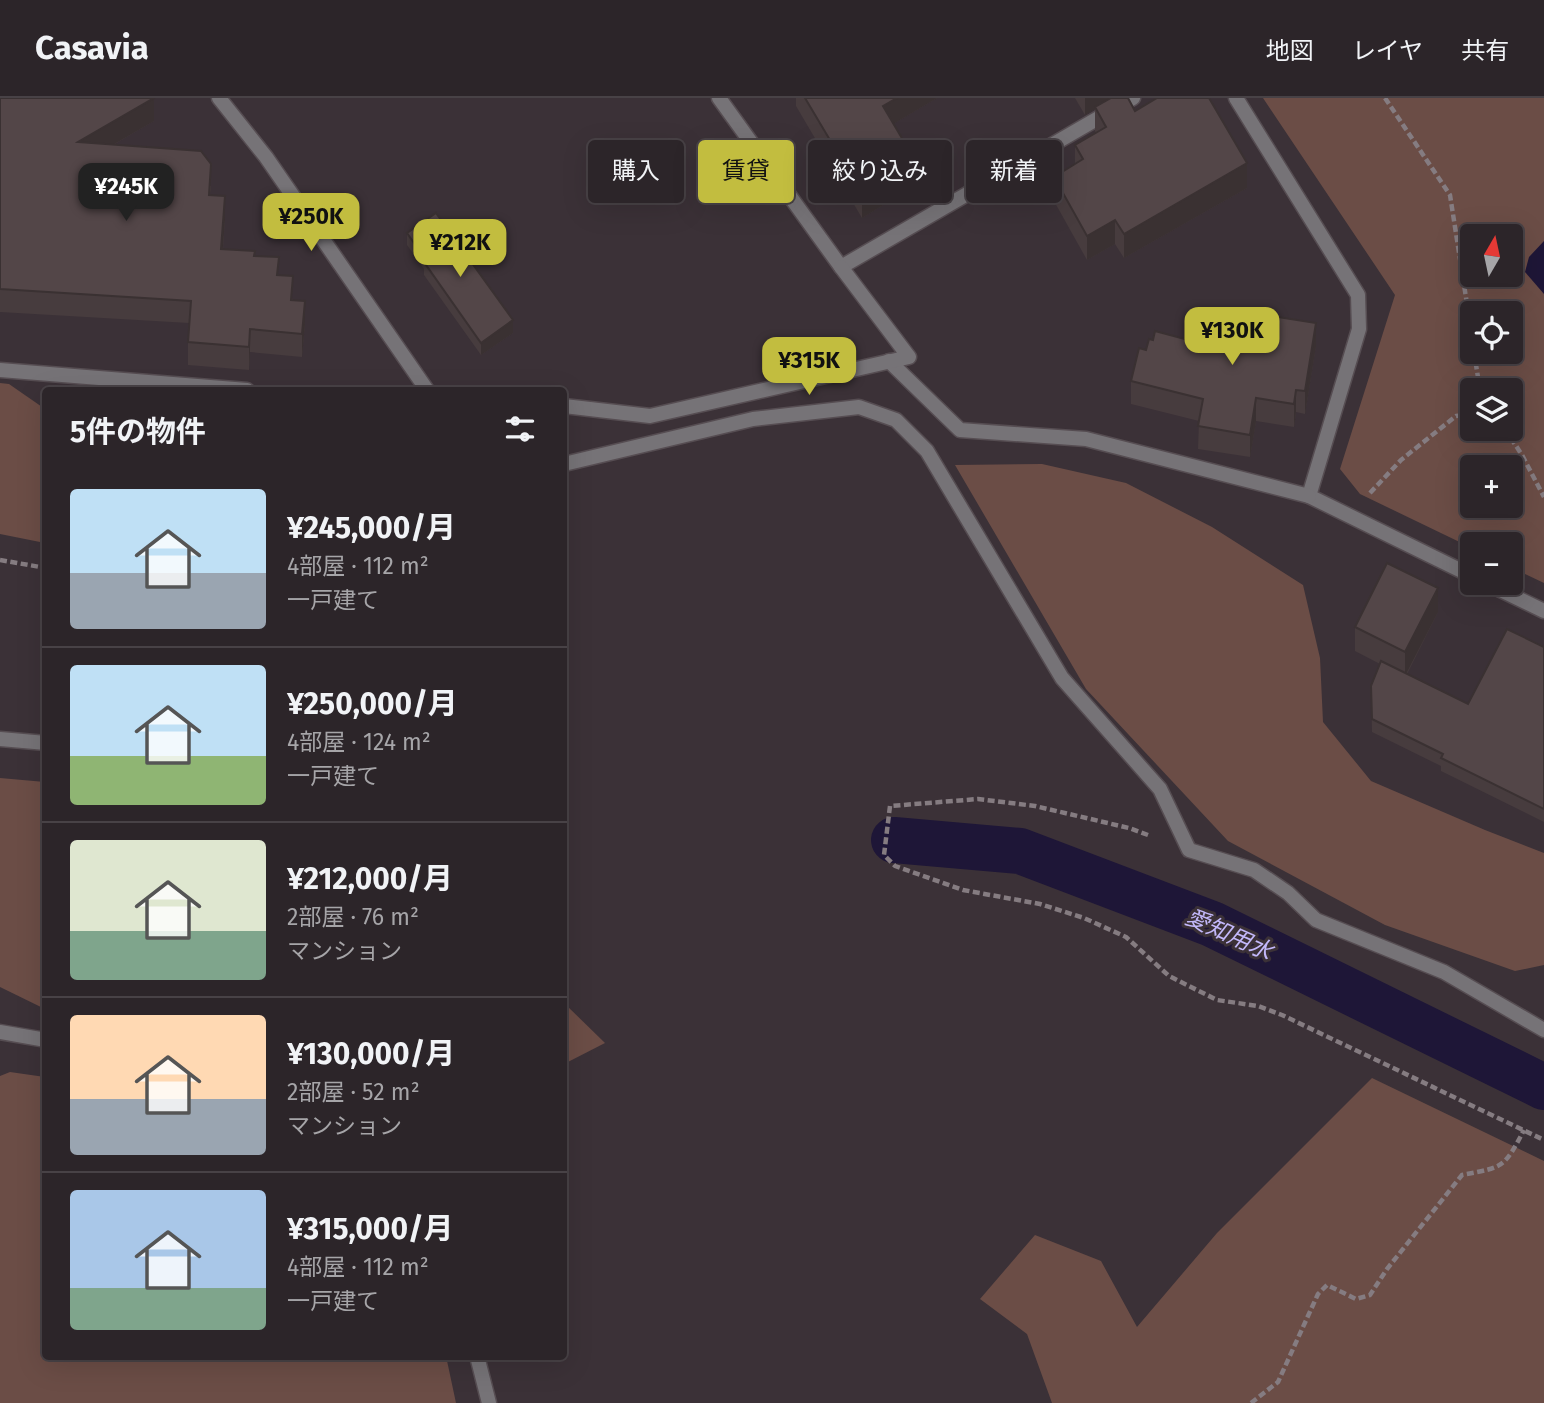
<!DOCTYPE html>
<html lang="ja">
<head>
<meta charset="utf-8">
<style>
	body { margin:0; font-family:"Fira Sans","Noto Sans JP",sans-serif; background:#342d31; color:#f1f3f6; height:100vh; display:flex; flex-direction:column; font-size:26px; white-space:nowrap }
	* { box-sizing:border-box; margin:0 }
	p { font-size:23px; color:#a6a5a8 }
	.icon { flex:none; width:38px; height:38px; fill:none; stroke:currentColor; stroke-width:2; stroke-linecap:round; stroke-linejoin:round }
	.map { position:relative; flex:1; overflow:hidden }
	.side { position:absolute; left:42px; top:289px; width:525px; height:973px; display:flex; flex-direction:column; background:#2c2529; border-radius:7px; box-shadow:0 7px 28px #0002,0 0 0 2px #484246 }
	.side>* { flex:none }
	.hud { position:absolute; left:588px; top:42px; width:665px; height:63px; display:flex; gap:14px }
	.needle { width:46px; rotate:9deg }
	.buttons { position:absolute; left:1460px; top:126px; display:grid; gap:14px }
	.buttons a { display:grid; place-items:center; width:63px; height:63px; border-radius:7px; background:#2c2529; box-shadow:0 7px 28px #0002,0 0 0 2px #484246; font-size:35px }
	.price { position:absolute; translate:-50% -60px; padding:0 16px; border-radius:14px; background:#c2bd3f; color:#111; font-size:23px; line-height:46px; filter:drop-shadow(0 2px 4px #0008) }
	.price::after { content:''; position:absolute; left:50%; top:42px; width:21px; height:16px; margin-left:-10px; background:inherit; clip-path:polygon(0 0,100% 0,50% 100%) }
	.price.selected { background:#222; color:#fff }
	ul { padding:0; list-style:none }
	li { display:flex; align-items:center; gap:21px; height:175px; padding:0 28px }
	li+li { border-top:2px solid #484246 }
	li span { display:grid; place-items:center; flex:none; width:196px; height:140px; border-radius:7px; color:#555 }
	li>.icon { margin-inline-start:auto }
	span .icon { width:84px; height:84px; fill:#fffc; stroke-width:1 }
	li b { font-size:30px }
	h2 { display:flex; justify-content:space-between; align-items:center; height:84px; padding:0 28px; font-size:30px }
	.pill { padding:0 24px; border-radius:7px; background:#2c2529; box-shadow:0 7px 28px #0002,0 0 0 2px #484246; font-size:24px; line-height:63px }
	.pill.selected { background:#c2bd3f; color:#111 }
	header { display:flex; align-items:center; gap:42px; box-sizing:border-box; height:98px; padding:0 35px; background:#2c2529; border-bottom:2px solid #484246 }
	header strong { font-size:33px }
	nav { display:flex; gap:38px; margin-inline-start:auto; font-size:24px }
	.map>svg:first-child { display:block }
	.green { fill:#6b4d46; fill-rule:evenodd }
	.water { fill:#1e1637 }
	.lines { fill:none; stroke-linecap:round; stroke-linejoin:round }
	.canal { stroke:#1e1637; stroke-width:46 }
	.street-casing { stroke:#564d52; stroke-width:17 }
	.path { stroke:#857c81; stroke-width:4.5; stroke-dasharray:7 3.5; stroke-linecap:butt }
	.street { stroke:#767377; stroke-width:14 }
	.wall { fill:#473c3e }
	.shaded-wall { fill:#3a3132 }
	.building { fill:#534648; stroke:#3a3132; stroke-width:2 }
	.labels { text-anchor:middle; stroke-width:6; stroke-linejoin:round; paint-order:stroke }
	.water-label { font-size:23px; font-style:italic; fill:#c3b8fa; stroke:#3b3137 }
</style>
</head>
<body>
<header>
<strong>Casavia</strong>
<nav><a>地図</a><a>レイヤ</a><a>共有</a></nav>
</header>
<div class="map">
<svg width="1544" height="1305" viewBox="0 0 1544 1305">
	<rect width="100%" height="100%" fill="#3b3137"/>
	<g class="green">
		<path d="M 1263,0 L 1544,0 L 1544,485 L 1510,469 L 1510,446 L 1472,446 L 1472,450 L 1360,396 L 1340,371 L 1395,197 ZM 1472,138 L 1510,138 L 1510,177 L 1472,177 ZM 1472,215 L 1510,215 L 1510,254 L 1472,254 ZM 1472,292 L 1510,292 L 1510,331 L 1472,331 ZM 1472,369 L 1510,369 L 1510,408 L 1472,408 Z"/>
		<path d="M 0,285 L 9,286 L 45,311 L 45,445 L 0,436 Z"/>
		<path d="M 1042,366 L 1126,385 L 1212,429 L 1303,487 L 1320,560 L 1323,624 L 1371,683 L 1485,732 L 1544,755 L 1544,867 L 1515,873 L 1385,827 L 1228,743 L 1086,591 L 955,367 Z"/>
		<path d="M 0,680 L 45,684 L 45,911 L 0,889 Z"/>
		<path d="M 564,905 L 605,945 L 564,966 Z"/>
		<path d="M 10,974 L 45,979 L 46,1258 L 446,1258 L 456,1305 L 0,1305 L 0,978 Z"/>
		<path d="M 1372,980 L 1544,1063 L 1544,1305 L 1052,1305 L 1027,1236 L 980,1201 L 1035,1137 L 1101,1163 L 1137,1229 L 1217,1135 Z"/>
	</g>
	<path class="water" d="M 1544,143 L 1544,196 L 1525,174 L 1529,159 Z"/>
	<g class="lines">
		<path class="canal" d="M 894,742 L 1020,753 L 1212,826 L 1544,989"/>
		<defs>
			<g id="street">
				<path d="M 219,0 L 266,59 L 427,292"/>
				<path d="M 719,0 L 841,169 L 1133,0"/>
				<path d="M 1236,0 L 1358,197 L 1359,231 L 1309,398 L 1472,478"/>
				<path d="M 889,263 L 960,332 L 1086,341 L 1309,398"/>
				<path d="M 0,272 L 247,292"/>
				<path d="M 564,308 L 650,318 L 909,259 L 841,169"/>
				<path d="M 564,366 L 753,321 L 859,309 L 896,322 L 927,353 L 1062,580 L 1160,691 L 1189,752 L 1254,772 L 1288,795 L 1316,822 L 1444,874 L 1544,932"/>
				<path d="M 1486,485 L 1544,513"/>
				<path d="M 0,641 L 46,645"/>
				<path d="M 0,934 L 46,942"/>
				<path d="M 477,1258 L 489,1305"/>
			</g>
		</defs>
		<use href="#street" class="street-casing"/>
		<g class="path">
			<path d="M 1385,0 L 1450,97 L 1472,238"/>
			<path d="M 1474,254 L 1480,292"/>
			<path d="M 1505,331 L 1522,357 L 1544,399"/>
			<path d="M 1370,395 L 1401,362 L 1456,318 L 1472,316"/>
			<path d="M 0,462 L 46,470"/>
			<path d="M 1148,737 L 1129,730 L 1035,708 L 978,701 L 890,708 L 884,757 L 895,768 L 963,792 L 1040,806 L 1084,820 L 1126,839 L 1169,878 L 1217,902 L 1258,908 L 1282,917 L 1544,1042"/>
			<path d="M 1251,1305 L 1278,1284 L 1318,1196 L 1327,1187 L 1356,1201 L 1370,1197 L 1387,1171 L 1462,1077 C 1504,1069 1504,1070 1524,1032"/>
		</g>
		<use href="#street" class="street"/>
	</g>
	<g class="wall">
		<path d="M 0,0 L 154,23 L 113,47 L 211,88 L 210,97 L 225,121 L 223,151 L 255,158 L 279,177 L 293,202 L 305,226 L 302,259 L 250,254 L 249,272 L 188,267 L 188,244 L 189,225 L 0,214 Z"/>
		<path d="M 796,0 L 937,0 L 893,26 L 916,87 L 862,120 L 796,8 Z"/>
		<path d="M 1075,0 L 1128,0 L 1135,13 L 1247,90 L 1124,160 L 1115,146 L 1087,162 L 1054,103 L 1054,79 L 1075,66 L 1075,47 L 1096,35 L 1095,33 L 1095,11 L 1085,17 Z"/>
		<path d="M 407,135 L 513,235 L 481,257 L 424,177 L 424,171 L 407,147 Z"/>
		<path d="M 1316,248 L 1305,316 L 1296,314 L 1294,329 L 1256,323 L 1250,359 L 1198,351 L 1199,323 L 1131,306 L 1131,283 L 1146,252 L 1222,251 Z"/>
		<path d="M 1438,514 L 1407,576 L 1468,606 L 1544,549 L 1544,724 L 1441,673 L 1441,668 L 1372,634 L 1371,588 L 1380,566 L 1355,553 L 1355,529 Z"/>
	</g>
	<g class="shaded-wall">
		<path d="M 897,0 L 937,0 L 883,32 L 883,8 Z"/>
		<path d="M 1085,0 L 1114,0 L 1085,17 Z"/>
		<path d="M 154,1 L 154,23 L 78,67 L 78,44 Z"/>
		<path d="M 916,64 L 916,87 L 862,120 L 862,96 Z"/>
		<path d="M 1247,65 L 1247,90 L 1124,160 L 1124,136 Z"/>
		<path d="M 225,98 L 225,121 L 221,174 L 221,151 Z"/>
		<path d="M 1115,122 L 1115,146 L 1087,162 L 1087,138 Z"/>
		<path d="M 305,203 L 305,226 L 302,259 L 302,236 Z"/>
		<path d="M 513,222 L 513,235 L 481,257 L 481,245 Z"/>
		<path d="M 1316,225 L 1316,248 L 1305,316 L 1305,293 Z"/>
		<path d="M 250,231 L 250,254 L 249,272 L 249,249 Z"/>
		<path d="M 1296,292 L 1296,314 L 1294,329 L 1294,306 Z"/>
		<path d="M 1256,300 L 1256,323 L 1250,359 L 1250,337 Z"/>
		<path d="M 1438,490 L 1438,514 L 1405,578 L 1405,554 Z"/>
	</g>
	<g class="building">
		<path d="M 0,0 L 154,0 L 78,44 L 201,53 L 211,66 L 209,97 L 225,98 L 221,151 L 255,153 L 254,158 L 279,159 L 277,177 L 293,178 L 291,202 L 305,203 L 302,236 L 250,231 L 249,249 L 188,244 L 191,203 L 0,191 Z"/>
		<path d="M 805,0 L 897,0 L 883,8 L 916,64 L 862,96 Z"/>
		<path d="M 1111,0 L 1128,0 L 1135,13 L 1157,0 L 1209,0 L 1247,65 L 1124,136 L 1115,122 L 1087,138 L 1054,79 L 1083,61 L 1075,47 L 1106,29 L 1095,9 Z"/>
		<path d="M 436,115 L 513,222 L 481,245 L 424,164 L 426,162 L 407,135 Z"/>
		<path d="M 1228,211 L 1316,225 L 1305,293 L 1296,292 L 1294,306 L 1256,300 L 1250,337 L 1198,328 L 1203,301 L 1131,283 L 1139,250 L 1146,252 L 1149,241 L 1153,242 L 1155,233 L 1222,251 Z"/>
		<path d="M 1387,465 L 1438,490 L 1405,554 L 1355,529 Z"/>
		<path d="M 1507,531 L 1544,549 L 1544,711 L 1441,660 L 1443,656 L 1372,621 L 1371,588 L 1381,563 L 1468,606 Z"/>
	</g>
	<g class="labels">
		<g class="water-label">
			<text transform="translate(1229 836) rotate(24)" y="8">愛知用水</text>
		</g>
	</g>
</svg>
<div class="buttons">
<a><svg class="needle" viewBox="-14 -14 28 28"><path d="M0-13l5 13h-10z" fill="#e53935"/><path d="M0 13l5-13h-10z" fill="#a6a5a8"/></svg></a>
<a><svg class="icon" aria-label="locate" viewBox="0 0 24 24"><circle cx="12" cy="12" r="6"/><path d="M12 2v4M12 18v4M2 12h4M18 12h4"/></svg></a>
<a><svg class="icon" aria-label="layers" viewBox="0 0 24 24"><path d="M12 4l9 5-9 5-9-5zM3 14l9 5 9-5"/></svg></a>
<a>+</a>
<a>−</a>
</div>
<b class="price selected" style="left:126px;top:125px">¥245K</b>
<b class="price" style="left:311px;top:155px">¥250K</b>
<b class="price" style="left:460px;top:181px">¥212K</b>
<b class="price" style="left:1232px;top:269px">¥130K</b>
<b class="price" style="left:809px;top:299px">¥315K</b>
<div class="hud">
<a class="pill">購入</a>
<a class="pill selected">賃貸</a>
<a class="pill">絞り込み</a>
<a class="pill">新着</a>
</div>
<section class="side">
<h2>5件の物件<svg class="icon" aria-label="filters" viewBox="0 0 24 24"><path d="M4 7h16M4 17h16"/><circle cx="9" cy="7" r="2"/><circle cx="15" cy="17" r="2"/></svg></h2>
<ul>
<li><span style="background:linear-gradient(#bfe0f5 60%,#9aa5b1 0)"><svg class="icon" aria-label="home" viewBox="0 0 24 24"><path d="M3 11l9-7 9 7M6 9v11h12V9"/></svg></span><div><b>¥245,000/月</b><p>4部屋 · 112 m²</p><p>一戸建て</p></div></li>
<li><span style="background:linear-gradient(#bfe0f5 65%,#8fb573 0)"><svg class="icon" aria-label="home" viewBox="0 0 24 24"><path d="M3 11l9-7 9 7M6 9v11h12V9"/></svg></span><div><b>¥250,000/月</b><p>4部屋 · 124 m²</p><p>一戸建て</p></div></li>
<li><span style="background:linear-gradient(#dfe7d0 65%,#7fa58c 0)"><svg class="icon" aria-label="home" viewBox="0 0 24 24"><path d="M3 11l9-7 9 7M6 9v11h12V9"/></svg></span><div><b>¥212,000/月</b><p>2部屋 · 76 m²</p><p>マンション</p></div></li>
<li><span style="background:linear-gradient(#ffd9b3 60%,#9aa5b1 0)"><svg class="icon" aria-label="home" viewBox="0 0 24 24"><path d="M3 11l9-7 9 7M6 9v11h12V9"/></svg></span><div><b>¥130,000/月</b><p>2部屋 · 52 m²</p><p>マンション</p></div></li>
<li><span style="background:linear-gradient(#a9c7e8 70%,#7fa58c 0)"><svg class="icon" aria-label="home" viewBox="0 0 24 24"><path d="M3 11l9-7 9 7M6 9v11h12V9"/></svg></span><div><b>¥315,000/月</b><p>4部屋 · 112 m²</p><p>一戸建て</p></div></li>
</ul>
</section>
</div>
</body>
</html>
